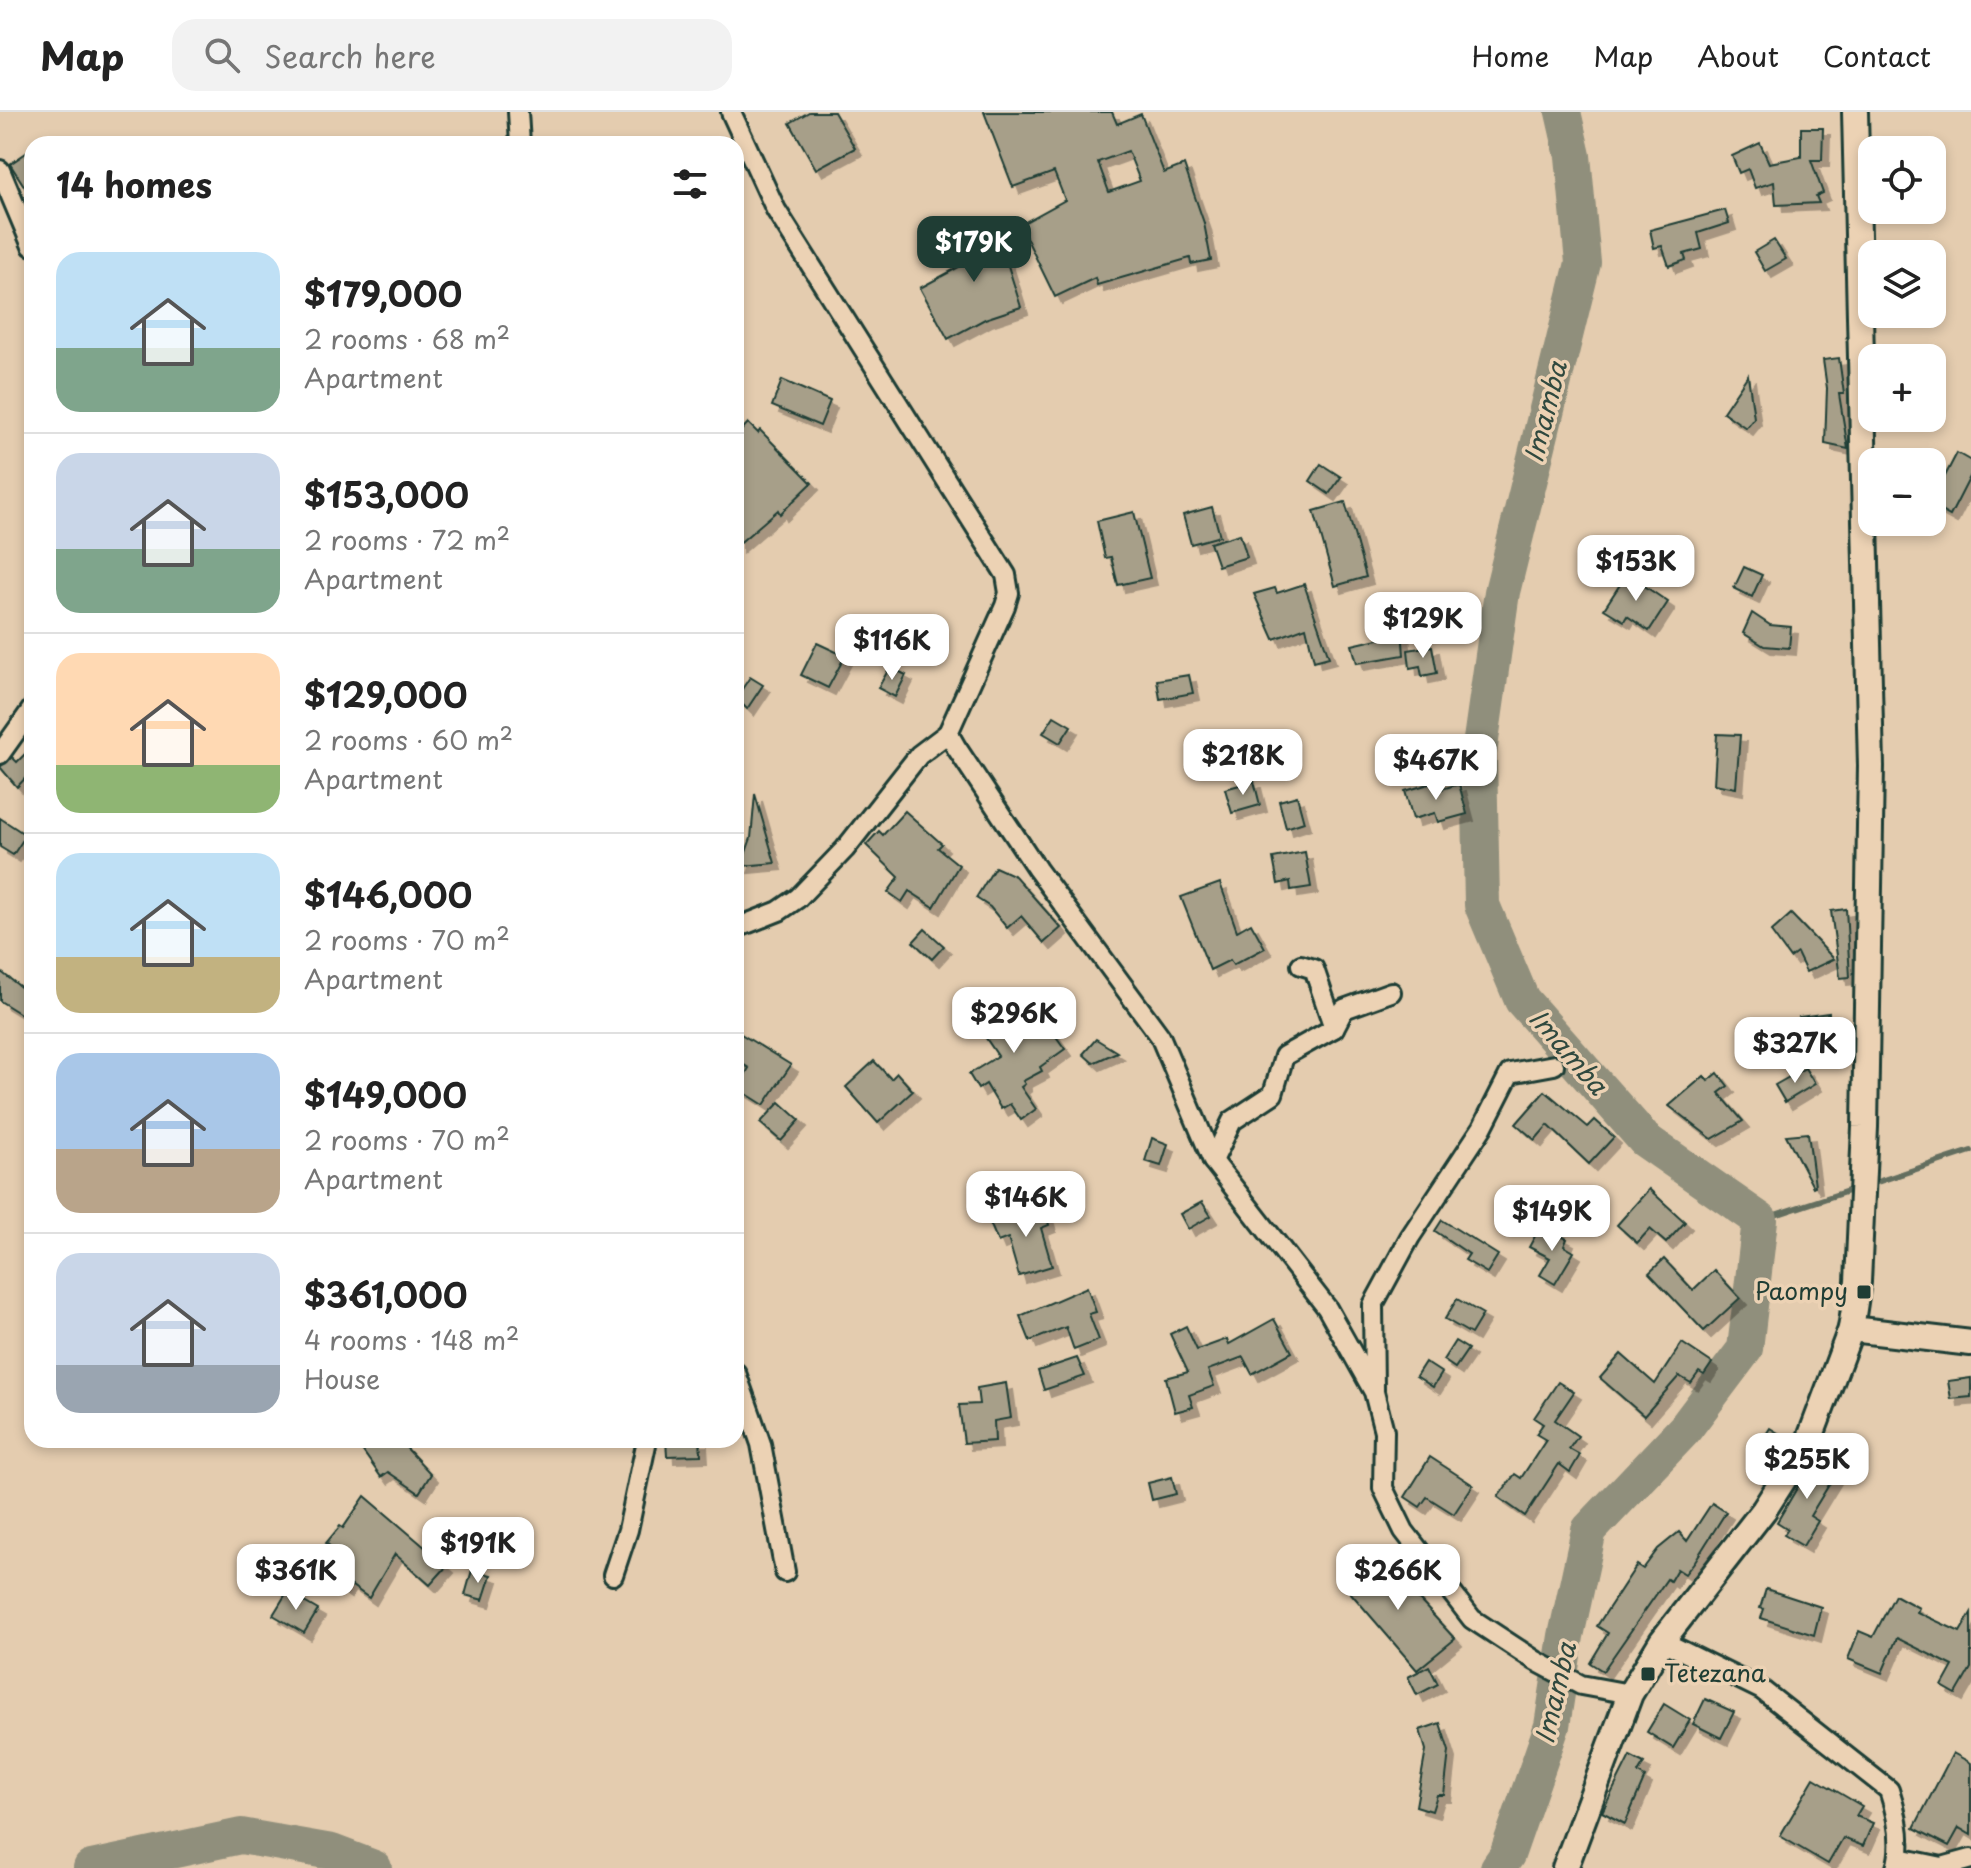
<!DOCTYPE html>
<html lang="en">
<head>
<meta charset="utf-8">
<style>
	body { margin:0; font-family:"Playpen Sans",sans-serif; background:#f2f2f2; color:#222; height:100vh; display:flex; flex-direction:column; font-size:30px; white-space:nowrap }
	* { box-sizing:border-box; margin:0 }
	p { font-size:26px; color:#767676 }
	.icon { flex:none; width:44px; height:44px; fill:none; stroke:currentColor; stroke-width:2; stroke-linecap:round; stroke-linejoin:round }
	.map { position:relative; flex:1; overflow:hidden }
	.side { position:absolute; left:24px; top:24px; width:720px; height:1312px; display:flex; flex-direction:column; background:#fff; border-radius:24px; box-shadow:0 4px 12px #0003 }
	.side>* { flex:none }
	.tools { position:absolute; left:1858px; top:24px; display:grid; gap:16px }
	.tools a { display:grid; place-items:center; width:88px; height:88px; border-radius:16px; background:#fff; box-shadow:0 4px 12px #0003; font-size:40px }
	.price { position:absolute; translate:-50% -68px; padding:0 18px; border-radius:16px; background:#fff; color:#222; font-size:26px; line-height:52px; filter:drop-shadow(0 2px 4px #0008) }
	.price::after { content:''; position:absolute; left:50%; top:48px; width:24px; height:18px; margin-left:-12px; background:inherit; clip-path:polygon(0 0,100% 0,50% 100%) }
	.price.on { background:#1f3d34; color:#fff }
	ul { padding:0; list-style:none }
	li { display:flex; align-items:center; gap:24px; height:200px; padding:0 32px }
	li+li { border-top:2px solid #e0e0e0 }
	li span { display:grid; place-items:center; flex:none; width:224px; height:160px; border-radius:24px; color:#555 }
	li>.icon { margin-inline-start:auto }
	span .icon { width:96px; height:96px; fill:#fffc; stroke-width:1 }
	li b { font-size:34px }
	h2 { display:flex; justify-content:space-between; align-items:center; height:96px; padding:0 32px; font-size:34px }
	header { display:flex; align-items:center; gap:48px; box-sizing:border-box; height:112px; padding:0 40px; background:#fff; border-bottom:2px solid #e0e0e0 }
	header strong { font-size:38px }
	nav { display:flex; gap:44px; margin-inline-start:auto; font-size:28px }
	.search { width:560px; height:72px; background:#f2f2f2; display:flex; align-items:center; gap:20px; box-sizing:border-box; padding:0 28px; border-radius:24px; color:#767676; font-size:30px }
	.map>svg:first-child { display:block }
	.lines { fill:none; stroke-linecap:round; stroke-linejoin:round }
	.stream { stroke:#636e5f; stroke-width:6 }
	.river { stroke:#908f7b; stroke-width:36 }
	.building { fill:#a79f89; stroke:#1f3d34; stroke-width:2; fill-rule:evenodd; filter:url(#shadow) }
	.minor-casing { stroke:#1f3d34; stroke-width:24 }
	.tertiary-casing { stroke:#1f3d34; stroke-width:30 }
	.minor { stroke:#ecd2b4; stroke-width:18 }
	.tertiary { stroke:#ecd2b4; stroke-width:24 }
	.poi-dot { fill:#1f3d34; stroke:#ecd2b4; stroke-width:3 }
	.labels { text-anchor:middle; stroke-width:7; stroke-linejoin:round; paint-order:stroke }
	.poi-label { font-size:24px; fill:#1f3d34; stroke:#ecd2b4; text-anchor:end }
	.water-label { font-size:26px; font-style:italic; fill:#30493f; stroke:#ecd2b4 }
</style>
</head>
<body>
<header>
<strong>Map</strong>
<div class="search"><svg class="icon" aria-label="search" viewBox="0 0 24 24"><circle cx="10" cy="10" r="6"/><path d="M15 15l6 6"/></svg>Search here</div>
<nav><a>Home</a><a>Map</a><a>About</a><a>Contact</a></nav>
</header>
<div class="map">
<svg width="1971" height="1756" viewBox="0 0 1971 1756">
	<defs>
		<filter id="shadow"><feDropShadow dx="7" dy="7" stdDeviation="0" flood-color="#0004"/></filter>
	</defs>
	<rect width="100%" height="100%" fill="#e4ccaf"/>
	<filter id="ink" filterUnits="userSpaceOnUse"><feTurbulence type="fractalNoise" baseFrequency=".0125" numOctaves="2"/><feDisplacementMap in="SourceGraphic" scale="16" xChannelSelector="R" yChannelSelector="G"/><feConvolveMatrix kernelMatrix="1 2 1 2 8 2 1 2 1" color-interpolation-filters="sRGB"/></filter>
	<g filter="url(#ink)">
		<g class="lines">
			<g class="stream">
				<path d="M 1868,1073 L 1971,1039"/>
				<path d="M 1760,1108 L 1857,1076"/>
			</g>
			<g class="river">
				<path d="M 91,1756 L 241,1724 L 332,1740 L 374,1756"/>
				<path d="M 1498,1756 L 1507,1743 L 1552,1614 L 1566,1524 L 1589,1418 L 1684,1318 L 1745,1237 L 1760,1108 L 1645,1028 L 1522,888 L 1482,793 L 1479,642 L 1502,480 L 1583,151 L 1573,44 L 1563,0"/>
			</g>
		</g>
		<g class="building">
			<path d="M 809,0 L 834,0 L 855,36 L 816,57 L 790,11 Z"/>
			<path d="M 984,0 L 1112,0 L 1117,12 L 1141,2 L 1164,61 L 1184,53 L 1204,111 L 1211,148 L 1191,152 L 1190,146 L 1097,173 L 1095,166 L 1055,185 L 1020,113 L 1065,88 L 1054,60 L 1013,75 ZM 1128,39 L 1140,69 L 1109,80 L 1098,50 Z"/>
			<path d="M 1801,16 L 1823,16 L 1822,48 L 1811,48 L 1823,81 L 1816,84 L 1819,91 L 1776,93 L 1774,70 L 1755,76 L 1748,57 L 1739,61 L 1732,44 L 1760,31 L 1769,51 L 1801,45 Z"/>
			<path d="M 32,37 L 32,86 L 10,52 Z"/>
			<path d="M 1725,98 L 1729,111 L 1698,121 L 1702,137 L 1684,142 L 1686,148 L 1669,154 L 1662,134 L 1654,136 L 1650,118 Z"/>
			<path d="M 994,109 L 1021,195 L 985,207 L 948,227 L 920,176 L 970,149 L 960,120 Z"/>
			<path d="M 1774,128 L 1786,147 L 1765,159 L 1754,140 Z"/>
			<path d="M 1839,246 L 1844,282 L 1839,282 L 1848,337 L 1825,332 L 1827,276 L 1823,248 Z"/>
			<path d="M 1748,263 L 1754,306 L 1746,316 L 1723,300 Z"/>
			<path d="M 782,268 L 830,289 L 820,314 L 772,294 Z"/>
			<path d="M 748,311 L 758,321 L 760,318 L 812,371 L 780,402 L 778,398 L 736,434 L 736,324 Z"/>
			<path d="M 1957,341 L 1971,349 L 1971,363 L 1950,404 L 1932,394 L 1932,389 Z"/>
			<path d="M 1321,352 L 1341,365 L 1329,382 L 1310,369 Z"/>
			<path d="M 1345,390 L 1366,465 L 1335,474 L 1314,399 Z"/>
			<path d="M 1212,395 L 1220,424 L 1191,432 L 1183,403 Z"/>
			<path d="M 1134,400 L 1150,466 L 1118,473 L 1111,445 L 1105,446 L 1097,409 Z"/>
			<path d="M 1240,422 L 1247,445 L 1218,454 L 1210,431 Z"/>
			<path d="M 1744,455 L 1762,463 L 1752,485 L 1734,476 Z"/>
			<path d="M 1627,462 L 1668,490 L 1649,519 L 1627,504 L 1624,509 L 1604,497 Z"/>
			<path d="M 1304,472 L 1329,545 L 1314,549 L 1306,515 L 1274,527 L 1254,482 L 1275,476 L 1277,481 Z"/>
			<path d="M 1752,501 L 1770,513 L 1791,515 L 1789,536 L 1764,534 L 1743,521 Z"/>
			<path d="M 1401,504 L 1404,543 L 1357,551 L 1352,533 L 1387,525 L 1386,505 Z"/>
			<path d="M 817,531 L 845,544 L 828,576 L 801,563 Z"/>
			<path d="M 1432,534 L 1437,561 L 1422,564 L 1420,554 L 1410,556 L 1408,538 Z"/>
			<path d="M 890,555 L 906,563 L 895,585 L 878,576 Z"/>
			<path d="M 1189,563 L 1193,581 L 1160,587 L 1157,568 Z"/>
			<path d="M 750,565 L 763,573 L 747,597 L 736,586 Z"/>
			<path d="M 1054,604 L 1071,614 L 1060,631 L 1043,621 Z"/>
			<path d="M 1717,622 L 1740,623 L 1736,676 L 1714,672 Z"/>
			<path d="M 32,635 L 32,659 L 17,675 L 0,655 L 12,645 L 17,650 Z"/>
			<path d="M 1254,669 L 1260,693 L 1232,701 L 1225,677 Z"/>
			<path d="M 1436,670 L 1438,678 L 1459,672 L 1467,702 L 1438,710 L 1435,701 L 1413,707 L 1405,679 Z"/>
			<path d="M 755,682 L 775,751 L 741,754 L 751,726 Z"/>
			<path d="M 1297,684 L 1304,710 L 1286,716 L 1279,689 Z"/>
			<path d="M 905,699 L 942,732 L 938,736 L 959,753 L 934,795 L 909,779 L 902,790 L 888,780 L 899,765 L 866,733 L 879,719 L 883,723 Z"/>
			<path d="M 0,706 L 26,723 L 13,743 L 0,735 Z"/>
			<path d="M 1305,740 L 1311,775 L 1291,778 L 1290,769 L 1278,772 L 1273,746 Z"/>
			<path d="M 995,755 L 1015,764 L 1061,816 L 1044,831 L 1021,804 L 1007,816 L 990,795 L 976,786 Z"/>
			<path d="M 1220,771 L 1237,819 L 1251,811 L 1265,836 L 1233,853 L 1230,848 L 1210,858 L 1181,785 Z"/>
			<path d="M 1846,797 L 1850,865 L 1840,866 L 1831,799 Z"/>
			<path d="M 1791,802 L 1834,847 L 1806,860 L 1797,841 L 1790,846 L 1771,820 Z"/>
			<path d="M 925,817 L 944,834 L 932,847 L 913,830 Z"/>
			<path d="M 0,859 L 32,884 L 32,909 L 0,889 Z"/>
			<path d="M 1013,884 L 1038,918 L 1047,912 L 1065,937 L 1040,955 L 1042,959 L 1023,969 L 1025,972 L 1021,975 L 1036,997 L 1021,1008 L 1010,992 L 1001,997 L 986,972 L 978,977 L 969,962 L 998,944 L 975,910 Z"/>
			<path d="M 1829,901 L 1831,923 L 1802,926 L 1799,905 Z"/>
			<path d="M 741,922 L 791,953 L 764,993 L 737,976 L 749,956 L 736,948 L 736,931 Z"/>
			<path d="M 1096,927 L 1117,940 L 1093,951 L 1083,942 Z"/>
			<path d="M 874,949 L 891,967 L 897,961 L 913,979 L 878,1011 L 846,975 Z"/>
			<path d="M 1805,956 L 1815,972 L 1785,990 L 1775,973 Z"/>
			<path d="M 1718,961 L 1728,974 L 1719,981 L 1743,1009 L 1712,1027 L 1669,994 L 1704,964 L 1708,969 Z"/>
			<path d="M 1545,979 L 1588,1015 L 1595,1008 L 1614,1025 L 1589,1052 L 1548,1013 L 1535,1028 L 1516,1012 Z"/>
			<path d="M 780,990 L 800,1008 L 781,1029 L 760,1011 Z"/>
			<path d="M 1808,1021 L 1815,1074 L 1813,1075 L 1786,1023 Z"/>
			<path d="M 1152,1026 L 1168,1032 L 1161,1054 L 1145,1049 Z"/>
			<path d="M 1649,1077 L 1685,1110 L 1666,1131 L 1650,1117 L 1637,1131 L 1617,1113 Z"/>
			<path d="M 1202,1090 L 1211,1104 L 1188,1117 L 1180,1102 Z"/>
			<path d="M 1044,1093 L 1049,1113 L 1041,1116 L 1052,1154 L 1019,1164 L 1008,1126 L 998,1130 L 990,1111 Z"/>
			<path d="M 1442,1108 L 1498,1143 L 1487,1161 L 1465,1148 L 1469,1142 L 1435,1119 Z"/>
			<path d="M 1541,1113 L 1567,1127 L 1564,1134 L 1574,1140 L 1555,1172 L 1540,1163 L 1550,1146 L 1529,1135 Z"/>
			<path d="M 1664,1147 L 1693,1178 L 1714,1158 L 1740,1186 L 1704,1219 L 1649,1161 Z"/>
			<path d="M 1087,1175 L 1096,1200 L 1089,1202 L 1099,1228 L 1074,1238 L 1066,1215 L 1030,1229 L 1020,1204 Z"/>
			<path d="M 1457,1187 L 1483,1202 L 1471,1222 L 1445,1207 Z"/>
			<path d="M 1274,1207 L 1292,1240 L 1252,1262 L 1243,1245 L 1208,1258 L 1214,1274 L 1189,1283 L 1193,1295 L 1175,1300 L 1166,1266 L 1188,1260 L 1170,1222 L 1186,1214 L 1197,1238 L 1227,1227 L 1229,1232 Z"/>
			<path d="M 1455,1229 L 1468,1237 L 1455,1256 L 1443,1248 Z"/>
			<path d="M 1682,1231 L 1712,1251 L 1704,1263 L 1699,1260 L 1691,1271 L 1679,1264 L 1644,1304 L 1600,1266 L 1621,1242 L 1655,1272 Z"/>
			<path d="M 1077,1246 L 1085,1264 L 1044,1278 L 1038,1259 Z"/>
			<path d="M 1425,1250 L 1442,1261 L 1433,1275 L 1416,1264 Z"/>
			<path d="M 1971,1266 L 1971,1285 L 1951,1287 L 1948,1269 Z"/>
			<path d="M 1558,1270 L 1574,1280 L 1555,1308 L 1578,1324 L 1569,1337 L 1580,1343 L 1570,1360 L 1559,1352 L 1525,1404 L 1498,1385 L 1515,1362 L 1521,1366 L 1546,1328 L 1536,1322 L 1543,1312 L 1534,1306 Z"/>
			<path d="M 1006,1271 L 1011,1306 L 994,1309 L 995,1329 L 964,1331 L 959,1293 L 979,1292 L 977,1276 Z"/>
			<path d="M 1770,1316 L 1783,1324 L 1769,1346 L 1756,1338 Z"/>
			<path d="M 355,1328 L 399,1328 L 431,1362 L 419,1381 L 388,1360 L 381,1365 Z"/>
			<path d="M 666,1328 L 700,1328 L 701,1343 L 667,1344 Z"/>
			<path d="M 1816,1344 L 1838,1358 L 1810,1404 L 1818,1409 L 1803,1434 L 1784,1423 L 1788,1417 L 1777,1410 Z"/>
			<path d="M 1430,1345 L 1473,1373 L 1454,1402 L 1427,1385 L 1420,1395 L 1405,1385 Z"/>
			<path d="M 1172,1365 L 1176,1382 L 1152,1388 L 1148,1371 Z"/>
			<path d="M 365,1384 L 447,1454 L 430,1473 L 395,1442 L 369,1486 L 349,1472 L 344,1479 L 325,1465 L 341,1443 L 326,1431 L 340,1414 L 343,1416 Z"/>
			<path d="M 1712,1391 L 1726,1400 L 1695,1449 L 1685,1462 L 1677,1457 L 1670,1469 L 1667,1467 L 1603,1559 L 1590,1551 L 1608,1521 L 1597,1514 L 1637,1453 L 1643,1457 L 1658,1437 L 1679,1420 L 1687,1429 Z"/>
			<path d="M 1376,1441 L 1455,1527 L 1417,1558 L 1343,1472 Z"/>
			<path d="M 472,1458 L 491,1463 L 483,1488 L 465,1483 Z"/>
			<path d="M 1766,1477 L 1821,1495 L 1814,1523 L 1761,1506 L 1764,1497 L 1760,1496 Z"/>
			<path d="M 287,1480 L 318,1498 L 304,1521 L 273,1503 Z"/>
			<path d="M 1895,1483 L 1919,1496 L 1917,1500 L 1960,1520 L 1971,1501 L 1971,1556 L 1956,1582 L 1942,1574 L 1953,1554 L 1897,1526 L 1882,1561 L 1848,1547 L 1859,1519 L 1873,1525 Z"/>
			<path d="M 1429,1554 L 1438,1572 L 1417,1583 L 1408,1565 Z"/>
			<path d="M 1705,1587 L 1734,1600 L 1721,1626 L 1693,1612 Z"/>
			<path d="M 1664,1592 L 1690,1608 L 1673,1636 L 1647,1620 Z"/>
			<path d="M 1440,1611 L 1449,1639 L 1444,1683 L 1437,1683 L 1432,1699 L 1416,1694 L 1426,1638 L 1420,1618 Z"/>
			<path d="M 1953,1641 L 1971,1651 L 1971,1723 L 1959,1716 L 1949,1734 L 1914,1716 Z"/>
			<path d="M 1630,1644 L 1644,1651 L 1638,1661 L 1645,1665 L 1625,1712 L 1602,1700 Z"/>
			<path d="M 1814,1666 L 1862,1694 L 1856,1704 L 1873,1711 L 1863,1734 L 1843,1726 L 1828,1752 L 1780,1724 Z"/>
		</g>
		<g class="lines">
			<defs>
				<g id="minor">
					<path d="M 518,0 L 520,32"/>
					<path d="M 731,0 L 776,98 L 1006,463 L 1009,481 L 1005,494 L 948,621 L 956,635 L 1037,757 L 1160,924 L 1213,1049 L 1327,1196 L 1374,1280 L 1384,1319 L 1383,1376 L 1404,1419 L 1472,1507 L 1536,1549 L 1581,1573 L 1630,1582"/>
					<path d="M 0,58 L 32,134"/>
					<path d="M 0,642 L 32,597"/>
					<path d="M 736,816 L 779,799 L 798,786 L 845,737 L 919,643 L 948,621"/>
					<path d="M 1334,916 L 1344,897 L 1391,880"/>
					<path d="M 1213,1049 L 1232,1009 L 1273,982 L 1284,944 L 1334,916 L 1314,857 L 1301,853"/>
					<path d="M 736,1261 L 761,1332 L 785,1460"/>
					<path d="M 1374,1277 L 1373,1193 L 1410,1125 L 1482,1016 L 1510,961 L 1554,953"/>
					<path d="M 613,1463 L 628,1418 L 647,1328"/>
					<path d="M 1662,1529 L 1762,1578 L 1889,1678 C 1897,1702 1904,1731 1896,1756"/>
					<path d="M 1899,1746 L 1942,1755 L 1971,1747"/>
				</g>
				<g id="tertiary">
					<path d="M 1851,1217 L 1971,1231"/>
					<path d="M 1565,1756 L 1630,1582 L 1662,1529 L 1764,1398 L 1810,1326 L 1851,1217 L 1858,1170 L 1865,1015 L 1871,654 L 1855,0"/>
				</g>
			</defs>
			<use href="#minor" class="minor-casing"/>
			<use href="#tertiary" class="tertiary-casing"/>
			<use href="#minor" class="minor"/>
			<use href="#tertiary" class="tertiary"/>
		</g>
	</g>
	<g class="poi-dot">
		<rect x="1856" y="1172" width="16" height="16" rx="4"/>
		<rect x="1640" y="1554" width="16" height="16" rx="4"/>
	</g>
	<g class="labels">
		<g class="poi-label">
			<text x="1848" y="1188">Paompy</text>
			<text x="1664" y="1570" text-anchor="start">Tetezana</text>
		</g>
		<g class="water-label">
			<text transform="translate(1546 300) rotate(-76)" y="9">Imamba</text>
			<text transform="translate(1568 940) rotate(49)" y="9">Imamba</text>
			<text transform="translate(1556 1581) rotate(-77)" y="9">Imamba</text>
		</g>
	</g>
</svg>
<div class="tools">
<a><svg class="icon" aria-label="locate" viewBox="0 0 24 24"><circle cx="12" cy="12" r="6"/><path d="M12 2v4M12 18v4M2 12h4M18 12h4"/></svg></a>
<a><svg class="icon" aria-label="layers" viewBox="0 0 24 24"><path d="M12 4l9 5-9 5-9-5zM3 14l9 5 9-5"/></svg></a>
<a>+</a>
<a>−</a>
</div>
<b class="price on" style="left:974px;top:172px">$179K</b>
<b class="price" style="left:1636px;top:491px">$153K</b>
<b class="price" style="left:1423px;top:548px">$129K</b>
<b class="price" style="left:892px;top:570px">$116K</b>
<b class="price" style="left:1243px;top:685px">$218K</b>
<b class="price" style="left:1436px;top:690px">$467K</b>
<b class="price" style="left:1014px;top:943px">$296K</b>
<b class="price" style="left:1795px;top:973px">$327K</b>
<b class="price" style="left:1026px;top:1127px">$146K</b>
<b class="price" style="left:1552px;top:1141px">$149K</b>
<b class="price" style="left:1807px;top:1389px">$255K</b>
<b class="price" style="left:478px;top:1473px">$191K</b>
<b class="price" style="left:296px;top:1500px">$361K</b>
<b class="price" style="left:1398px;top:1500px">$266K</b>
<section class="side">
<h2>14 homes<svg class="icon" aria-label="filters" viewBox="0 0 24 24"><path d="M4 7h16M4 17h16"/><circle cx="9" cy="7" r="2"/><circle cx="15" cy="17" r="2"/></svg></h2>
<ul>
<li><span style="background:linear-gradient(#bfe0f5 60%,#7fa58c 0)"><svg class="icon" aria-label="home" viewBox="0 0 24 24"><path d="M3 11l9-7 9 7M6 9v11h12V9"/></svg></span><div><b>$179,000</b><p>2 rooms · 68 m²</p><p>Apartment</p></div></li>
<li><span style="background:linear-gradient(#c9d6e8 60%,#7fa58c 0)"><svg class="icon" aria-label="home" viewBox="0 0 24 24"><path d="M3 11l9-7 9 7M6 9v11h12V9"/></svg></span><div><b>$153,000</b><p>2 rooms · 72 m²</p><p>Apartment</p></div></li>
<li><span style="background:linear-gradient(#ffd9b3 70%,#8fb573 0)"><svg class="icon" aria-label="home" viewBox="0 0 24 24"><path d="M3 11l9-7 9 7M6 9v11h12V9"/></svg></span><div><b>$129,000</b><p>2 rooms · 60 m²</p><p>Apartment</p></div></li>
<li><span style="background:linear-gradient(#bfe0f5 65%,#c2b280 0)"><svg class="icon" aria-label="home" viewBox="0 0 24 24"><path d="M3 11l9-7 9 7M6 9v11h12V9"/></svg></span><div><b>$146,000</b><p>2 rooms · 70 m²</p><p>Apartment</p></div></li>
<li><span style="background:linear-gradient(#a9c7e8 60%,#b9a48a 0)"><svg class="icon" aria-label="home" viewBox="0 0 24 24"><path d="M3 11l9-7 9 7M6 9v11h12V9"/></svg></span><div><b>$149,000</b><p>2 rooms · 70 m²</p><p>Apartment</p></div></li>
<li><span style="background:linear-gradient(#c9d6e8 70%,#9aa5b1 0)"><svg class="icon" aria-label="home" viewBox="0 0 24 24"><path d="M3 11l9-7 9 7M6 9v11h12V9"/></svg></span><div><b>$361,000</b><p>4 rooms · 148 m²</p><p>House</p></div></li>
</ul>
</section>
</div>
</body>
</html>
